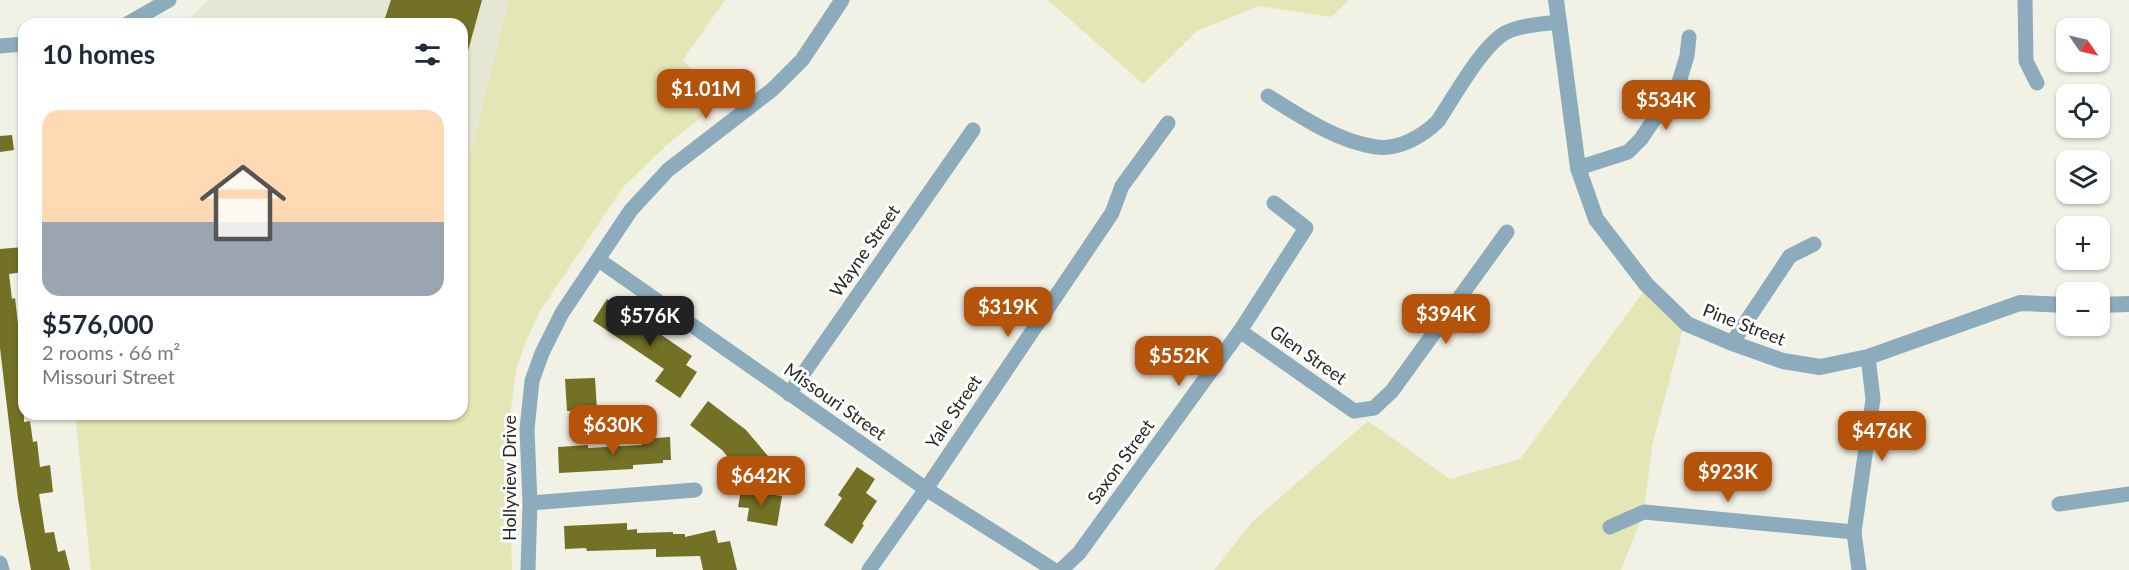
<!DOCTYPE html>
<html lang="en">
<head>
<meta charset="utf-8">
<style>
	body { margin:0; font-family:Lato,sans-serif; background:#f6f6f7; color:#1f2937; height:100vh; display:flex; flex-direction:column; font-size:22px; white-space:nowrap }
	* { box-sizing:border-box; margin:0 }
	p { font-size:20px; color:#747a83 }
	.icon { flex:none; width:33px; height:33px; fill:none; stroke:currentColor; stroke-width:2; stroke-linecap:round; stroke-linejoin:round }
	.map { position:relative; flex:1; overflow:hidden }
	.sheet { position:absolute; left:18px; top:18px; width:450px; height:402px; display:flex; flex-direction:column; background:#fff; border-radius:18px; box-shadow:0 2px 4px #0004 }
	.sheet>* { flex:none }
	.needle { width:39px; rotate:124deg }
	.tools { position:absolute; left:2056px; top:18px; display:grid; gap:12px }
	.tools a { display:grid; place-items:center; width:54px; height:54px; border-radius:12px; background:#fff; box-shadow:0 2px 4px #0004; font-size:30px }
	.price { position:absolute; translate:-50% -51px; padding:0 14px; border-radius:12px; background:#b45309; color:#fff; font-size:20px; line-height:39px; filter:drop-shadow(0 2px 3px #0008) }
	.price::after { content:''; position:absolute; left:50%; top:36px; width:18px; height:14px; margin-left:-9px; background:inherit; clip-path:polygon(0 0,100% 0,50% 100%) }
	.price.selected { background:#222; color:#fff }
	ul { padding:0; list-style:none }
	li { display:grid; align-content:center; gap:12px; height:318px; padding:0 24px }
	li span { display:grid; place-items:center; height:186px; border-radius:18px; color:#555 }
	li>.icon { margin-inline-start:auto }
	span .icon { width:108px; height:108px; fill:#fffc; stroke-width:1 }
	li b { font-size:26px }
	h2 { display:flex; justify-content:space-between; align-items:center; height:72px; padding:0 24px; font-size:26px }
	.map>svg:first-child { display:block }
	.built { fill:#e6e6d4 }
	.green { fill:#e4e6b5 }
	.building { fill:#727125 }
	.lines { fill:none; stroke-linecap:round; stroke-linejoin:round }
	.minor { stroke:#8cacbe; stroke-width:15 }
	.tertiary { stroke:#8cacbe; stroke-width:16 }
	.labels { text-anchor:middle; stroke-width:6; stroke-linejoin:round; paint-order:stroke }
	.street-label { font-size:18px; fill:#262622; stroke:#fff }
</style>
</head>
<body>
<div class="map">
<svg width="2129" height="570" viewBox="0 0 2129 570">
	<rect width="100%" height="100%" fill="#f1f1e6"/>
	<path class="built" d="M 209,0 L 509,0 L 462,188 L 462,24 L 183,24 Z"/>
	<g class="green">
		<path d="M 509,0 L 725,0 L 683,60 L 721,102 L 670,142 L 623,187 L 540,311 L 526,341 L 516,370 L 508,432 L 512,570 L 91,570 L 75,414 L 462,414 L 462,188 Z"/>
		<path d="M 1048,0 L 1349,0 L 1331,17 L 1258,6 L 1197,31 L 1143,84 Z"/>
		<path d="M 1647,287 L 1684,325 L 1652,446 L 1644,512 L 1621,570 L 1214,570 L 1252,522 L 1368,421 L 1450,479 L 1520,459 Z"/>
	</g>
	<g class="building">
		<path d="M 391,0 L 482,0 L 466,58 L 462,58 L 462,24 L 383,24 Z"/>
		<path d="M 12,135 L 14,150 L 0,152 L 0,136 Z"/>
		<path d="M 23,247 L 24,272 L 9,274 L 12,299 L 15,298 L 24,377 L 24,422 L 30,421 L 33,442 L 37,441 L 40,467 L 50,465 L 53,492 L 39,494 L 45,533 L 54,532 L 58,552 L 65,550 L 70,570 L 31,570 L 18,499 L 0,348 L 0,249 Z"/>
		<path d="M 607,299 L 643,326 L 644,323 L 692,356 L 686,365 L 697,372 L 680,398 L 655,381 L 664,369 L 593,321 Z"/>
		<path d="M 595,378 L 597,410 L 567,411 L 565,379 Z"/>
		<path d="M 708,401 L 746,430 L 768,456 L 744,476 L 722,450 L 690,425 Z"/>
		<path d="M 670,437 L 671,460 L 663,460 L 663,463 L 633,465 L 633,469 L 559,473 L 558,447 L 588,445 L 588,448 L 642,445 L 642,439 Z"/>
		<path d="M 857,467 L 875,479 L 866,493 L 877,501 L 862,524 L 864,525 L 852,544 L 824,525 L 842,498 L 838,495 Z"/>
		<path d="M 741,490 L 782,496 L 777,526 L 747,521 L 749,508 L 738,507 Z"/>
		<path d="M 627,523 L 627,530 L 637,529 L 637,533 L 673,532 L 673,534 L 685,534 L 685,537 L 715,530 L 718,543 L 730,541 L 737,570 L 703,570 L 700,556 L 656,557 L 656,549 L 587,551 L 586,548 L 565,549 L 564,526 Z"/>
	</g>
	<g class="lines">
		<g class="minor">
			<path d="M 2025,0 L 2026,61 L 2037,83"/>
			<path d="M 127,24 L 169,0"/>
			<path d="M 0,46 L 24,44"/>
			<path d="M 1268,96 C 1300,116 1338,142 1376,147 C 1399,150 1423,136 1438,121 C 1454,97 1482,46 1505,33 C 1520,25 1542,24 1559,22"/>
			<path d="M 1578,168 L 1628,152 L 1641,139 L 1679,82 L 1687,56 L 1689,37"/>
			<path d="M 599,260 L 926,489 L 1054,570"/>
			<path d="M 1240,331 L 1354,411 L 1374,408 L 1392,391 L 1507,232"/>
			<path d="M 1732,343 L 1790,256 L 1814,244"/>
			<path d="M 789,394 L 973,130"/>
			<path d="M 530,503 L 695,490"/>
			<path d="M 2059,504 L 2129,494"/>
			<path d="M 1610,527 L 1644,512 L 1854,532"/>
			<path d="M 0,563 L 2,570"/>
			<path d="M 528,570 L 530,503 L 527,429 L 532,381 L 542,353 L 562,313 L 631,210 L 668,170 L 773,89 L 802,60 L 842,0"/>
			<path d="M 869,570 L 926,489 L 1112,213 L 1122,186 L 1168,123"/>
			<path d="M 1061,570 L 1079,553 L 1240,331 L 1306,228 L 1274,203"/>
			<path d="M 1859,570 L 1854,532 L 1873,399 L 1868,357"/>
		</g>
		<g class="tertiary">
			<path d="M 1556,0 L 1578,168 L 1596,219 L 1646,284 L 1687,324 L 1732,343 L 1783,361 L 1820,367 L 1868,357 L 2020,303 L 2067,305"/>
			<path d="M 2100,305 L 2129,304"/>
		</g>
	</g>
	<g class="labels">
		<g class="street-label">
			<text transform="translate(865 251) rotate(-55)" y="6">Wayne Street</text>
			<text transform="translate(1744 325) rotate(21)" y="6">Pine Street</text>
			<text transform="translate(1308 355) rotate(35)" y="6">Glen Street</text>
			<text transform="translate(835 402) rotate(35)" y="6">Missouri Street</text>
			<text transform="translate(954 412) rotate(-56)" y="6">Yale Street</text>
			<text transform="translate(1121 462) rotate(-54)" y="6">Saxon Street</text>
			<text transform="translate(510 478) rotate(-90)" y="6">Hollyview Drive</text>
		</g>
	</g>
</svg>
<div class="tools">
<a><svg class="needle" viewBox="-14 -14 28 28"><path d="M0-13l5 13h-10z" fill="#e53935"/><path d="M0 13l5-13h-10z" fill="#747a83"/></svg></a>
<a><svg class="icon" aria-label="locate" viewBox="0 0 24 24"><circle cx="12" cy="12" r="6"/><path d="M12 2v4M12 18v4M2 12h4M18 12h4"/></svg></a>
<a><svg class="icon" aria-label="layers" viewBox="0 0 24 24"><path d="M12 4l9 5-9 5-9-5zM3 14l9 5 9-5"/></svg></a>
<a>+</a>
<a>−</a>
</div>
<b class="price" style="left:706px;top:120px">$1.01M</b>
<b class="price" style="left:1666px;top:131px">$534K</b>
<b class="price" style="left:1008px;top:338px">$319K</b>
<b class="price" style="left:1446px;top:345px">$394K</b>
<b class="price selected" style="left:650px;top:347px">$576K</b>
<b class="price" style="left:1179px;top:387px">$552K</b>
<b class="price" style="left:613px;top:456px">$630K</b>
<b class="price" style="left:1882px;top:462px">$476K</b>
<b class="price" style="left:1728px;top:503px">$923K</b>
<b class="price" style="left:761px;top:507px">$642K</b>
<section class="sheet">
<h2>10 homes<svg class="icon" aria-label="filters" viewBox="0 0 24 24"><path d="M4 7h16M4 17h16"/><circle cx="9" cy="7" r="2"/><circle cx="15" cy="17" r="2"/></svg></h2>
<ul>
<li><span style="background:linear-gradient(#ffd9b3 60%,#9aa5b1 0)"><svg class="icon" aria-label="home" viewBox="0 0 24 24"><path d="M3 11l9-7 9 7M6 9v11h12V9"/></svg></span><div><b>$576,000</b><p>2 rooms · 66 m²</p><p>Missouri Street</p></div></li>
</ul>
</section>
</div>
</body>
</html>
